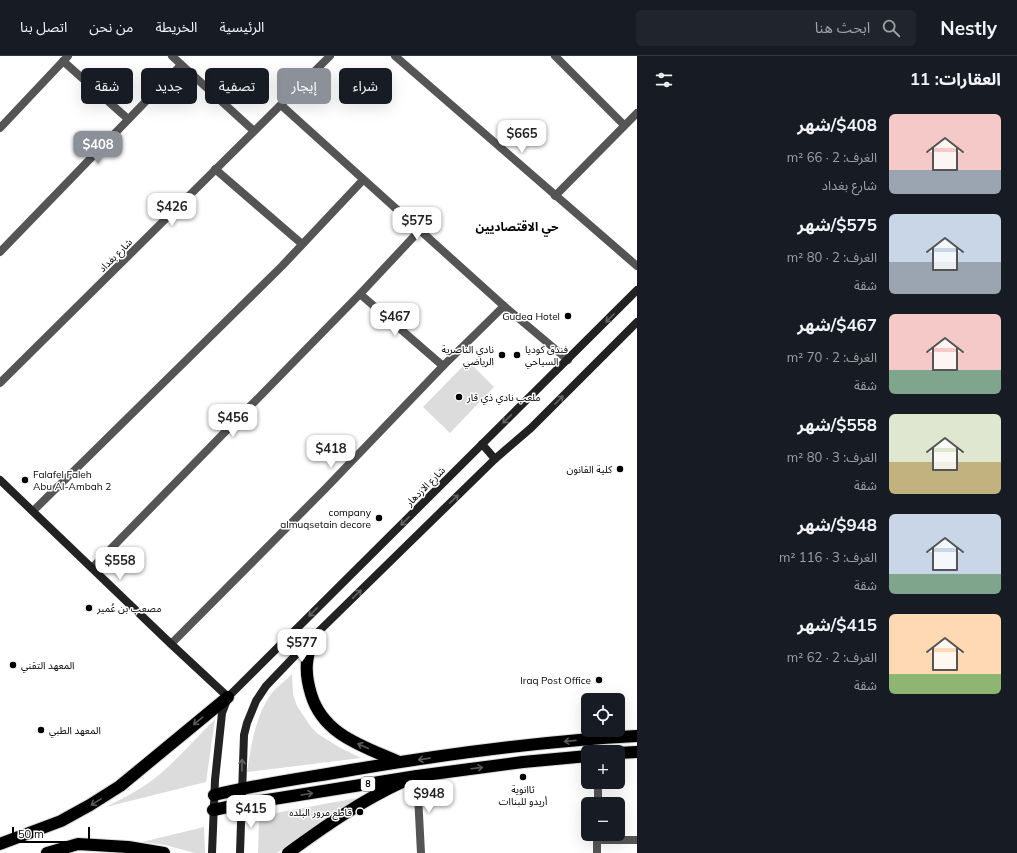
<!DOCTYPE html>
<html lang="ar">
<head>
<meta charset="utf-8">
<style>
	body { margin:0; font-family:Mulish,"Noto Sans Arabic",sans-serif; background:#20242c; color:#f1f3f6; direction:rtl; height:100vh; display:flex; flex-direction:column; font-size:15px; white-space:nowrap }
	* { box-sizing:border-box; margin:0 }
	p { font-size:13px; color:#9ea1a6 }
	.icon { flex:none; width:22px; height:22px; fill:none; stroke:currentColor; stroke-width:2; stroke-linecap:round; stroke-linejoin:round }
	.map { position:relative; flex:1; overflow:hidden; direction:ltr }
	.sheet { display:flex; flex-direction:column; background:#171b24; width:380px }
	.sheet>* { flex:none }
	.hud { position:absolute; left:12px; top:12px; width:380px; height:36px; direction:rtl; display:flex; gap:8px }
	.fabs { position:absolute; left:581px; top:637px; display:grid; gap:8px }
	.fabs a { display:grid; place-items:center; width:44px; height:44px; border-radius:6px; background:#171b24; box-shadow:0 4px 16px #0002; font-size:20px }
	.scale { position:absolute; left:12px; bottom:10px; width:78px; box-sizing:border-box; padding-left:4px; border:2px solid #000; border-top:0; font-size:11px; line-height:14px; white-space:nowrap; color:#000; -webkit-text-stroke:3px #fff; paint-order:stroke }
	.price { position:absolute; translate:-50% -34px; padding:0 9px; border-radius:8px; background:#fff; color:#222; font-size:13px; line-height:26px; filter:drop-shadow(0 1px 2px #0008) }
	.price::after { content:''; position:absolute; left:50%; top:24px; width:12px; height:9px; margin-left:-6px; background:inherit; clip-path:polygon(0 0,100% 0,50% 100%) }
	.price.current { background:#8c9099; color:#fff }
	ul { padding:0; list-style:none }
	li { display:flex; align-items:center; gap:12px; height:100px; padding:0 16px }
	li span { display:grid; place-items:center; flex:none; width:112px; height:80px; border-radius:6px; color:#555 }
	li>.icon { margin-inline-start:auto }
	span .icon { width:48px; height:48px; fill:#fffc; stroke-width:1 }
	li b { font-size:17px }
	h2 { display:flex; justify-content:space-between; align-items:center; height:48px; padding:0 16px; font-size:17px }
	.pill { padding:0 14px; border-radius:6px; background:#171b24; box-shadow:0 4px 16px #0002; font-size:14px; line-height:36px }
	.pill.current { background:#8c9099; color:#fff }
	header { display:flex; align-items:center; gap:24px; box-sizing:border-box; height:56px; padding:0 20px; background:#171b24; border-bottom:1px solid #363941 }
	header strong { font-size:19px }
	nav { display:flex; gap:22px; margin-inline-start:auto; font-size:14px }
	.search { width:280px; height:36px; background:#20242c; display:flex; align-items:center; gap:10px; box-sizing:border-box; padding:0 14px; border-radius:6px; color:#9ea1a6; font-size:15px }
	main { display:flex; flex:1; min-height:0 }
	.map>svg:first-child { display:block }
	.green { fill:#dcdcdc }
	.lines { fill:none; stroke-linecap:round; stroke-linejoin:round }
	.highway-casing { stroke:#dbdbdb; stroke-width:14 }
	.street { stroke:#555; stroke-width:8 }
	.secondary { stroke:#222; stroke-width:8 }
	.highway { stroke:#000; stroke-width:12 }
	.oneway { stroke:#646464 }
	.oneway2 { stroke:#595959 }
	.poi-dot { fill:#000; stroke:#fff; stroke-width:1.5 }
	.labels { text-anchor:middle; stroke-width:3; stroke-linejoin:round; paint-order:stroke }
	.shield { fill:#fff; stroke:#4c4c4c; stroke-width:1 }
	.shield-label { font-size:9px; font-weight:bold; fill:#000 }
	.street-label { font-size:10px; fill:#000; stroke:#fff }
	.poi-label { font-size:10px; fill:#000; stroke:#fff; text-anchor:end }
	.quarter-label { font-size:12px; font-weight:bold; fill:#000; stroke:#fff }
</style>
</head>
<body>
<header>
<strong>Nestly</strong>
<div class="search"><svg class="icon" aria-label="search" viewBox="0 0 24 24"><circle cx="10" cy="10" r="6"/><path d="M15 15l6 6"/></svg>ابحث هنا</div>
<nav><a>الرئيسية</a><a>الخريطة</a><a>من نحن</a><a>اتصل بنا</a></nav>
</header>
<main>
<section class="sheet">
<h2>العقارات: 11<svg class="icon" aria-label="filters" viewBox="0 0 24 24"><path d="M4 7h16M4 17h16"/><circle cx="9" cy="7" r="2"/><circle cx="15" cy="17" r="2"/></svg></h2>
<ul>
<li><span style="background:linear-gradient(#f6c9c9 70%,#9aa5b1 0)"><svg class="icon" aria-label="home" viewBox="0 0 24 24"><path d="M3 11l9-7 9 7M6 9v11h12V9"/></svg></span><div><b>$408/شهر</b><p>الغرف: 2 · 66 m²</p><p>شارع بغداد</p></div></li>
<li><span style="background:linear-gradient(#c9d6e8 60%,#9aa5b1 0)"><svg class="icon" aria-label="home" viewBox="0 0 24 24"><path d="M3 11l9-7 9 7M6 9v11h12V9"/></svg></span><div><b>$575/شهر</b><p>الغرف: 2 · 80 m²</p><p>شقة</p></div></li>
<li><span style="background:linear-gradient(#f6c9c9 70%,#7fa58c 0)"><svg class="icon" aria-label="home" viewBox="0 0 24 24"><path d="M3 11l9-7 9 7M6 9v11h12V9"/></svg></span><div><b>$467/شهر</b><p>الغرف: 2 · 70 m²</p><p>شقة</p></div></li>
<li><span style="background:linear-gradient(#dfe7d0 60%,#c2b280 0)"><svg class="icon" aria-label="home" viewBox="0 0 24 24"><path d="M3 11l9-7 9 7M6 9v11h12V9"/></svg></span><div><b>$558/شهر</b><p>الغرف: 3 · 80 m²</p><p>شقة</p></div></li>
<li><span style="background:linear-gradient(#c9d6e8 75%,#7fa58c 0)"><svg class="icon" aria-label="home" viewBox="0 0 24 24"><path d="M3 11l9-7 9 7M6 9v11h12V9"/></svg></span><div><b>$948/شهر</b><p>الغرف: 3 · 116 m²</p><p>شقة</p></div></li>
<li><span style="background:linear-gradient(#ffd9b3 75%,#8fb573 0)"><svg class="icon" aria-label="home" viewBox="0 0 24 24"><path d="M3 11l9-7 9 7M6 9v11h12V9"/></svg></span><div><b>$415/شهر</b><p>الغرف: 2 · 62 m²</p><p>شقة</p></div></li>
</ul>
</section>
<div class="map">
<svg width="637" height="797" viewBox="0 0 637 797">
	<rect width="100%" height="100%" fill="#fff"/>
	<g class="green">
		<path d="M 468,305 L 494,331 L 450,377 L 423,351 Z"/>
		<path d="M 292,618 L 293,638 L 297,650 L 311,671 L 318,678 L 339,691 L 361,702 L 247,716 C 251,690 255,663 269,641 C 275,632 285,625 292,618 Z"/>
		<path d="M 215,663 L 206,726 L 106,751 C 121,743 136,736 150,726 C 174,708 194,684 215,663 Z"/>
		<path d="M 357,742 L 277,797 L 258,797 L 259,760 Z"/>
		<path d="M 204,771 L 205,797 L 195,797 L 165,789 L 142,786 Z"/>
	</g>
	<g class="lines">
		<defs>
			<g id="highway">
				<path d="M 311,583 C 310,591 308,599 307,607 C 306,617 308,628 311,638 C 323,679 363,690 399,706"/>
				<path d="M 618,697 L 637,696"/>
				<path d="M 214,739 C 259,728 305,722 351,714 C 446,698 541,685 637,680"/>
				<path d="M 213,754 L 242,748 L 417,720 L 523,706 L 588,700"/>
				<path d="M 0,788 L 61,765 L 90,749 L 120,730 L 228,641"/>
				<path d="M 47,797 L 78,788 L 128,791 L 164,797"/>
				<path d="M 288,797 C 325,770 361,745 402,726"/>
			</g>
		</defs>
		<use href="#highway" class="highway-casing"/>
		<g class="street">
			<path d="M 172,0 L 254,75"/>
			<path d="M 395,0 L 637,210"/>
			<path d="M 555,0 L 624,69"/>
			<path d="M 63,5 L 128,63"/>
			<path d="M 281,49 L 504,250 L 568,304"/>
			<path d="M 0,72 L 68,0"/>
			<path d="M 215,113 L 302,188"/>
			<path d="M 555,140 L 637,57"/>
			<path d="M 0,196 L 181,9"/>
			<path d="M 360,238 L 443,310"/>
			<path d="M 0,327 L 330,0"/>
			<path d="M 33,455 L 282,210 L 363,124"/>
			<path d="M 92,512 L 360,238 L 420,174"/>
			<path d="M 171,588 L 326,432 L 443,310 L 504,250"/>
			<path d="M 417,720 L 421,797"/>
			<path d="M 598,748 L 598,726"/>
			<path d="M 597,784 L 637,784"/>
			<path d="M 597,797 L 597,778"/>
		</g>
		<g class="secondary">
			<path d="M 482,388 L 495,403"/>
			<path d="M 0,424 L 171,588 L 228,641"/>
			<path d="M 212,797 L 215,724 L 222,657 L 228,641 L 637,234"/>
			<path d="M 240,797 L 244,679 L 247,667 L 256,645 L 266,630 L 311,583 L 406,490 L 495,403 L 531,372 L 637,266"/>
		</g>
		<use href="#highway" class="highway"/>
	</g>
	<defs><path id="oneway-shaft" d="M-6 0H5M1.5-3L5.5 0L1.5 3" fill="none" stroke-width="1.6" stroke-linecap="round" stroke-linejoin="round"/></defs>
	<g class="oneway">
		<use href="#oneway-shaft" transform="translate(610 262) rotate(135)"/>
		<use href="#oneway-shaft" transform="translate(559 344) rotate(-45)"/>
		<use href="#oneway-shaft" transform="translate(507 363) rotate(136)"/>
		<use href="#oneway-shaft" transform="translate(454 443) rotate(-44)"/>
		<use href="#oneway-shaft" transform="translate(405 465) rotate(135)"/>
		<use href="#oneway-shaft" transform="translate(357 538) rotate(-44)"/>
		<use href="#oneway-shaft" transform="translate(313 556) rotate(135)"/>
		<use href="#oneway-shaft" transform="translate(242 709) rotate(-89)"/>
	</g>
	<g class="oneway2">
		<use href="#oneway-shaft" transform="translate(198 665) rotate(141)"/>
		<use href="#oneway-shaft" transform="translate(570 685) rotate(174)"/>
		<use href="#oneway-shaft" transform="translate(363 690) rotate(-156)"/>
		<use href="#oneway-shaft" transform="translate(424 703) rotate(172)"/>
		<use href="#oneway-shaft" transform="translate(477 712) rotate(-7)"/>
		<use href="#oneway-shaft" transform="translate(307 738) rotate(-9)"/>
		<use href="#oneway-shaft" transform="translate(96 746) rotate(148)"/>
	</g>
	<g class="poi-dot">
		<circle cx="568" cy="260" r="4"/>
		<circle cx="502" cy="299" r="4"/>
		<circle cx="517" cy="299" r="4"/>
		<circle cx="459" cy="341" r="4"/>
		<circle cx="620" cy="413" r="4"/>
		<circle cx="25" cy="424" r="4"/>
		<circle cx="379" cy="462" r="4"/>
		<circle cx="89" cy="552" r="4"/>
		<circle cx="13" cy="609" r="4"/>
		<circle cx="599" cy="624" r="4"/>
		<circle cx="41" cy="674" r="4"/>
		<circle cx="523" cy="721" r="4"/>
		<circle cx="360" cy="756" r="4"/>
	</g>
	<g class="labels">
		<rect class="shield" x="361" y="721" width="14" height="14" rx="3"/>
		<g class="shield-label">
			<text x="368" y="731">8</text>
		</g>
		<g class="street-label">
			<text transform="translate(115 199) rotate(-45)" y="4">شارع بغداد</text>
			<text transform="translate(425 430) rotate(-45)" y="4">شارع الازدهار</text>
		</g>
		<g class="poi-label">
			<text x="560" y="264">Gudea Hotel</text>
			<text x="494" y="297">نادي الناصرية<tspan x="494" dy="12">الرياضي</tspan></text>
			<text x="525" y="297" text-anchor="start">فندق كوديا<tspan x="525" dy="12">السياحي</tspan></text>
			<text x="467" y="345" text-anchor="start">ملعب نادي ذي قار</text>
			<text x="612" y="417">كلية القانون</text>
			<text x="33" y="422" text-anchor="start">Falafel Faleh<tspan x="33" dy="12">Abu Al-Ambah 2</tspan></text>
			<text x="371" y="460">company<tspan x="371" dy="12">almuqsetain decore</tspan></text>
			<text x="97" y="556" text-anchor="start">مصعب بن عُمير</text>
			<text x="21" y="613" text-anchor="start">المعهد التقني</text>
			<text x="591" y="628">Iraq Post Office</text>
			<text x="49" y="678" text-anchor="start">المعهد الطبي</text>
			<text x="523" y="737" text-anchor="middle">ثاانوية<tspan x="523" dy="12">أريدو للبناات</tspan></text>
			<text x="352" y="760">قاطع مرور البلده</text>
		</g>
		<g class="quarter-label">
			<text x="517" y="175">حي الاقتصاديين</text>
		</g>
	</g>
</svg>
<div class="fabs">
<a><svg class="icon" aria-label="locate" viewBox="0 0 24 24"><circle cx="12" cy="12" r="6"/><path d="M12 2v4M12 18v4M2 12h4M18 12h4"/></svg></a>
<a>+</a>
<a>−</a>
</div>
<div class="scale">50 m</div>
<b class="price" style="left:522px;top:98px">$665</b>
<b class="price current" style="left:98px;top:109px">$408</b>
<b class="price" style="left:172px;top:171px">$426</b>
<b class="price" style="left:417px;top:185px">$575</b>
<b class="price" style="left:395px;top:281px">$467</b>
<b class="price" style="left:233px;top:382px">$456</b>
<b class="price" style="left:331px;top:413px">$418</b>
<b class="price" style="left:120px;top:525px">$558</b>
<b class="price" style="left:302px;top:607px">$577</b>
<b class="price" style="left:429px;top:758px">$948</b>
<b class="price" style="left:251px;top:773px">$415</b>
<div class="hud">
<a class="pill">شراء</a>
<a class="pill current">إيجار</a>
<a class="pill">تصفية</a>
<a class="pill">جديد</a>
<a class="pill">شقة</a>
</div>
</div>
</main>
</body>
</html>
